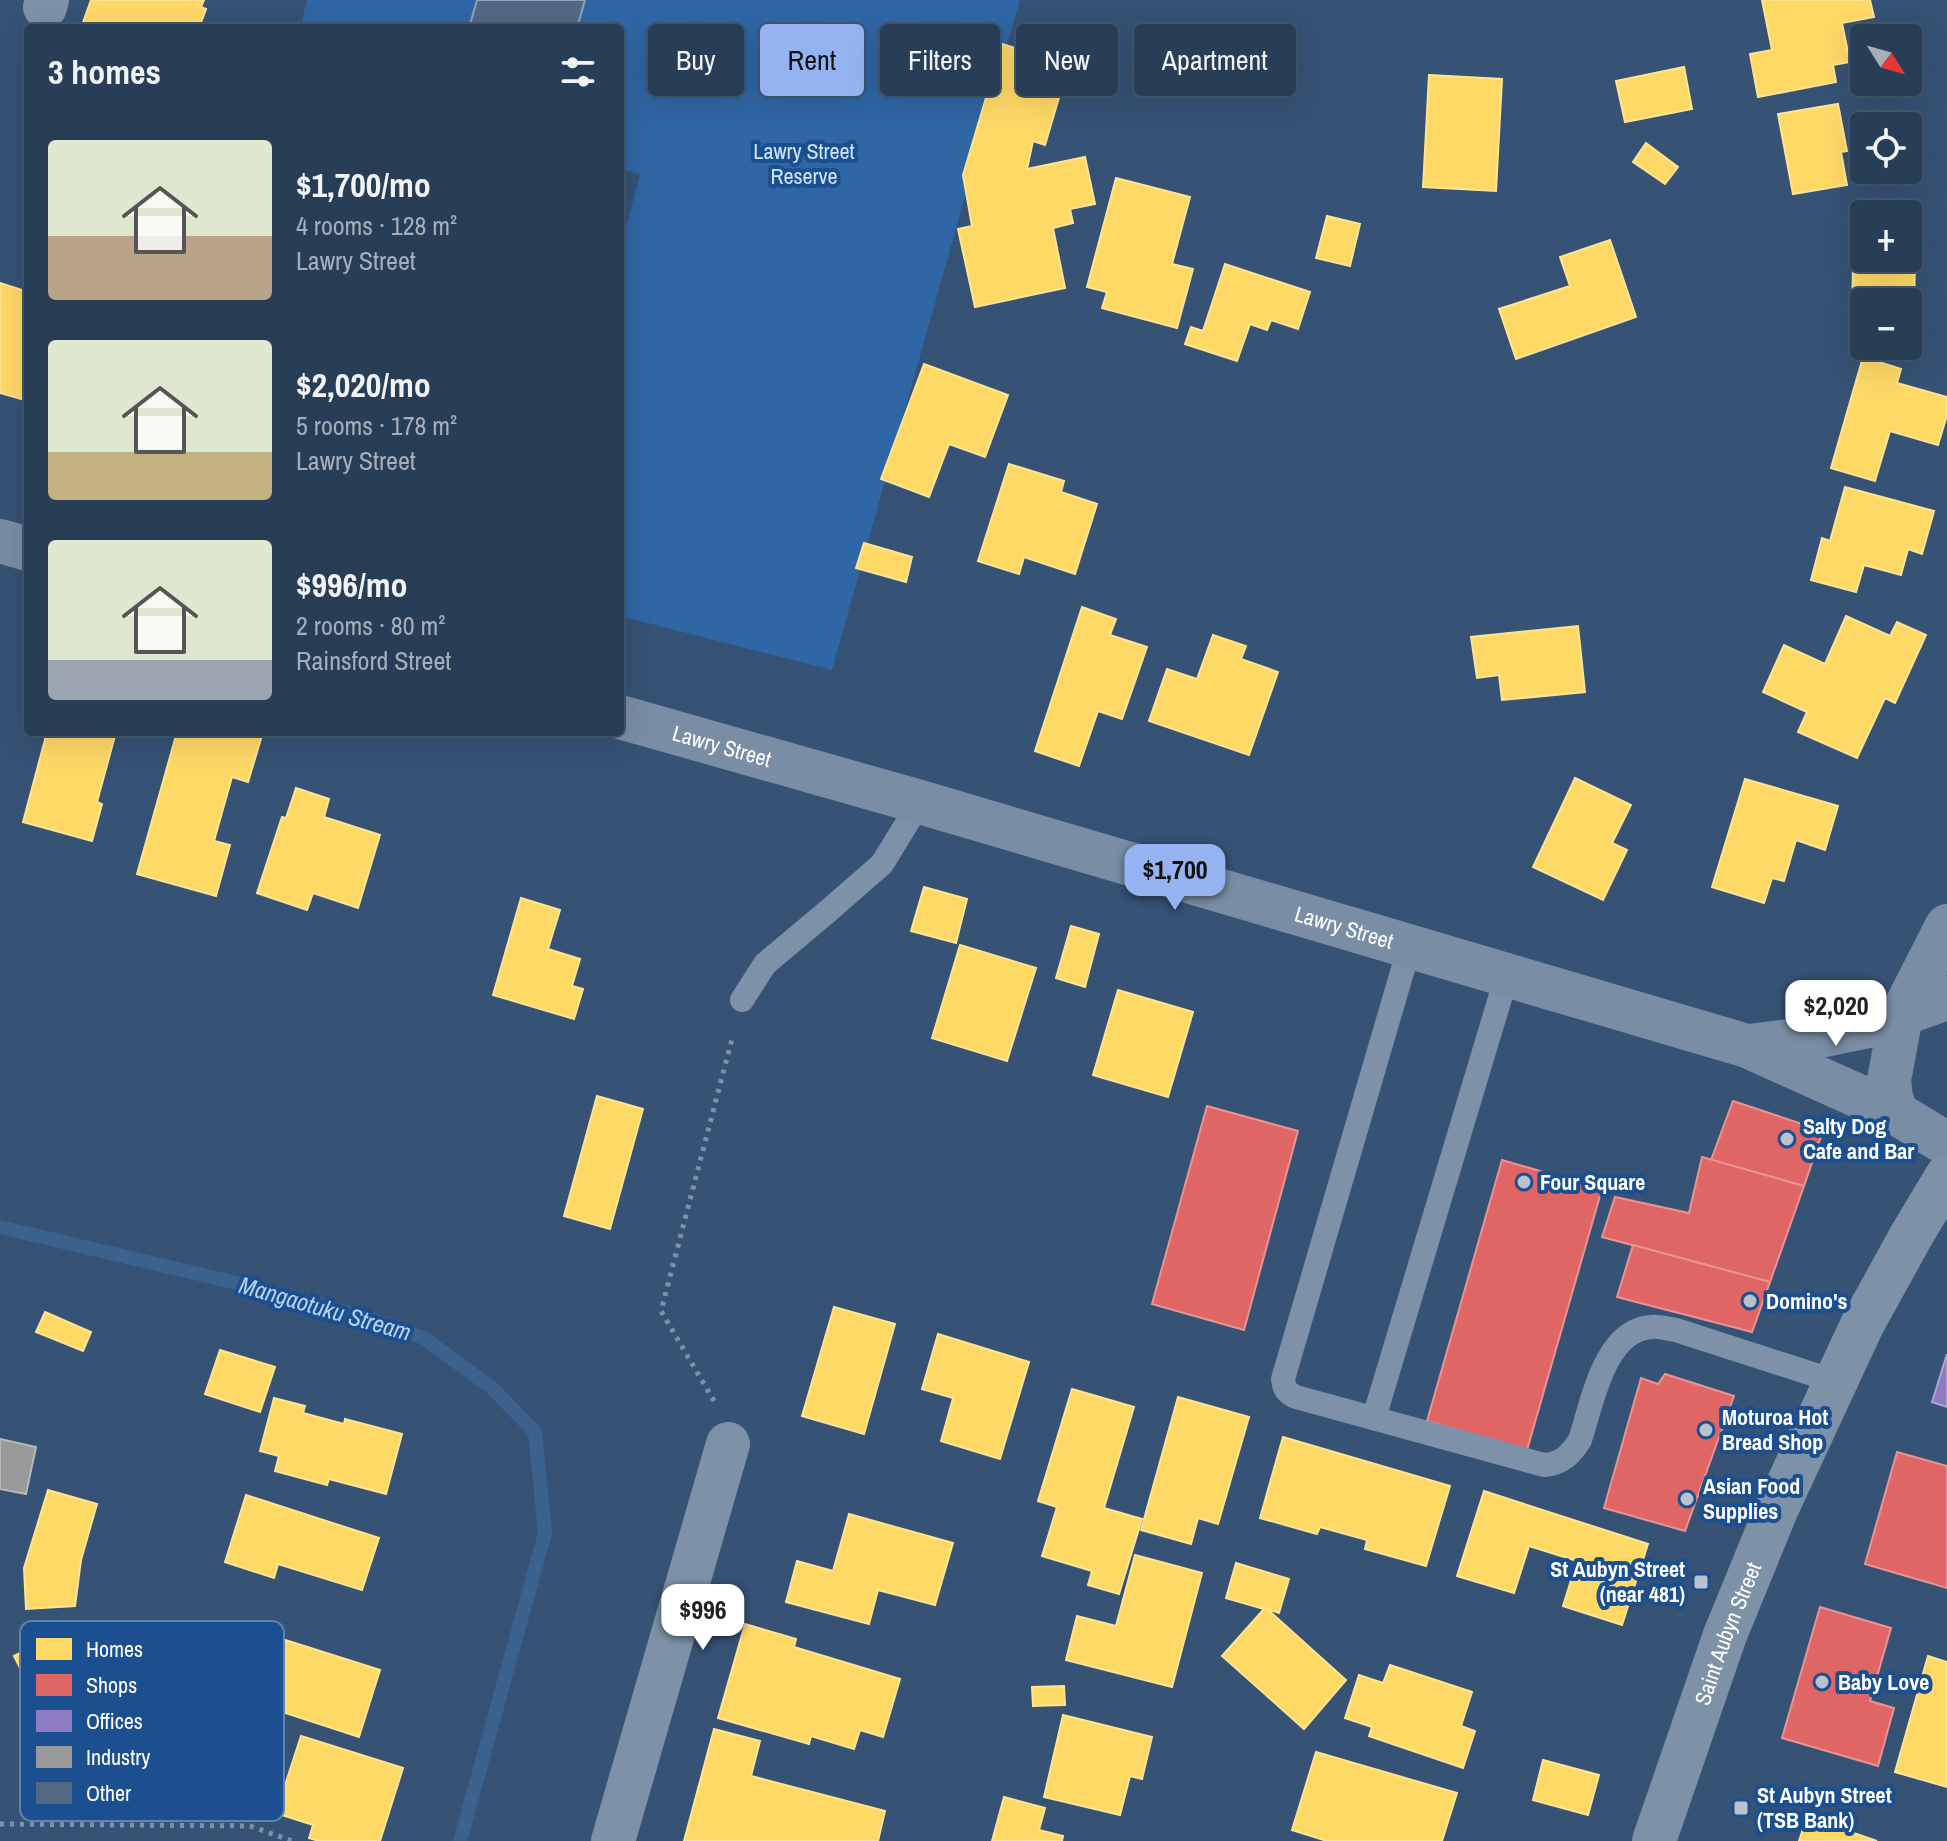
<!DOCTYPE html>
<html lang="en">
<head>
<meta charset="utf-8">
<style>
	body { margin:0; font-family:"Archivo Narrow",sans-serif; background:#30455d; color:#f1f3f6; height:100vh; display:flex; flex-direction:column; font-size:30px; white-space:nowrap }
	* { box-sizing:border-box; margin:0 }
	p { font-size:26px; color:#a5aeba }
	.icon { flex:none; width:44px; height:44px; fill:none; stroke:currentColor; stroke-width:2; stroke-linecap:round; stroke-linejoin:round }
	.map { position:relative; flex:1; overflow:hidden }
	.details { position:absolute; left:24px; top:24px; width:600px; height:712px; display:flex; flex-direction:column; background:#283e57; border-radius:8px; box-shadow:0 8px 32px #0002,0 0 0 2px #44576d }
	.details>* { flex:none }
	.guide { position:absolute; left:648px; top:24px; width:760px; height:72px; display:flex; gap:16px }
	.needle { width:52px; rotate:127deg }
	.controls { position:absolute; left:1850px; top:24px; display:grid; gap:16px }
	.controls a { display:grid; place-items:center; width:72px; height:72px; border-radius:8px; background:#283e57; box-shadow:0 8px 32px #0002,0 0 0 2px #44576d; font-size:40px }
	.price { position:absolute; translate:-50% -68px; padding:0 18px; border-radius:16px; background:#fff; color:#222; font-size:26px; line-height:52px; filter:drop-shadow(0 2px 4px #0008) }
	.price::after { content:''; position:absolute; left:50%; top:48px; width:24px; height:18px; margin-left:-12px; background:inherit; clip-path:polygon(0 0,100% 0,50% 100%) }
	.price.current { background:#95b2f1; color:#111 }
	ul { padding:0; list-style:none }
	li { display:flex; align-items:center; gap:24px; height:200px; padding:0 24px }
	li span { display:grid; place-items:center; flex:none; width:224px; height:160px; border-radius:8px; color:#555 }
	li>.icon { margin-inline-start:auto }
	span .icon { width:96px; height:96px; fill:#fffc; stroke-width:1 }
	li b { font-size:34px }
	h2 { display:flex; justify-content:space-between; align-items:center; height:96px; padding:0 24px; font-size:34px }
	.tag { padding:0 28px; border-radius:8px; background:#283e57; box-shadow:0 8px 32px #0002,0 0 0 2px #44576d; font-size:28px; line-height:72px }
	.tag.current { background:#95b2f1; color:#111 }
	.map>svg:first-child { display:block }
	.green { fill:#2f66a5 }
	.homes { fill:#ffd966; stroke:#ffe494; stroke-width:2 }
	.shops { fill:#e06666; stroke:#e99494; stroke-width:2 }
	.offices { fill:#8e7cc3; stroke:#b0a3d5; stroke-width:2 }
	.industry { fill:#999; stroke:#b8b8b8; stroke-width:2 }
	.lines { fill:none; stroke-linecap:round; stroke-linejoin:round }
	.stream { stroke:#3b618d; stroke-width:14 }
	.building { fill:#526984; stroke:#92a2b6; stroke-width:2 }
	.path { stroke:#7d92a8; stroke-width:5; stroke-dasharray:4 6; stroke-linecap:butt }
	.lane { stroke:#7d92a8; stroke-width:24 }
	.street { stroke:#7d92a8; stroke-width:44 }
	.secondary { stroke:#798da4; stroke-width:44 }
	.highway { stroke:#7e92a7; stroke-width:44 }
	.poi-dot { fill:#b9c2ce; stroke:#1b4f8f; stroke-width:3 }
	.labels { text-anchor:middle; stroke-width:8; stroke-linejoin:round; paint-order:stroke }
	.park-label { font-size:22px; fill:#cfe3fa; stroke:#1b4f8f }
	.street-label { font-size:22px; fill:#fff; stroke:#1b4f8f }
	.poi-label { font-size:22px; font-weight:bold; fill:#fff; stroke:#1b4f8f; text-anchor:start }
	.water-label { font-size:24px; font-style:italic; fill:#b5d3f5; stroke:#1b4f8f }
	.key { fill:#1b4f8f; stroke:#5f84b1; stroke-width:2 }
	.key-label { font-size:22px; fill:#fff }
</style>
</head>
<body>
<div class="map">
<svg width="1947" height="1841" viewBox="0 0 1947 1841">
	<rect width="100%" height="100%" fill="#365274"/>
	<path class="green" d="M 307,0 L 1020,0 L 832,670 L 620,616 L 620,252 L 640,174 L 620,169 L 620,28 L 300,28 Z"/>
	<g class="homes">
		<path d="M 91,0 L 204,0 L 201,7 L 206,9 L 199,28 L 81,28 Z"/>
		<path d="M 1762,0 L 1870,0 L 1874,17 L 1842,23 L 1850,62 L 1833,65 L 1836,82 L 1758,97 L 1750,54 L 1772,50 Z"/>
		<path d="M 1002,44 L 1069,64 L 1045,145 L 1033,141 L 1027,169 L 1085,157 L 1095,204 L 1070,209 L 1073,223 L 1053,228 L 1065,288 L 975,307 L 958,229 L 972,226 L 963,175 Z"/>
		<path d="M 1684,67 L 1692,109 L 1625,122 L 1616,81 Z"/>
		<path d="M 1429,75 L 1502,79 L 1496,191 L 1423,187 Z"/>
		<path d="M 1838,104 L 1847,151 L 1841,152 L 1847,185 L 1793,194 L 1778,114 Z"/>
		<path d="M 1646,143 L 1678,167 L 1665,184 L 1633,162 Z"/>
		<path d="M 1116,178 L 1190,197 L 1172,264 L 1193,269 L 1177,328 L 1102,308 L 1107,292 L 1087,287 Z"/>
		<path d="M 1327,216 L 1360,224 L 1350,266 L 1316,258 Z"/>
		<path d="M 1854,233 L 1864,234 L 1864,258 L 1908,258 L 1908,235 L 1911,235 L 1911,263 L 1915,263 L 1913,344 L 1908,343 L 1908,302 L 1864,302 L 1864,342 L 1851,342 Z"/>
		<path d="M 1610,240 L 1636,317 L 1516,359 L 1499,309 L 1570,286 L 1560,257 Z"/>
		<path d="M 1225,264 L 1310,292 L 1298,329 L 1271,320 L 1267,330 L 1250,324 L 1237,361 L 1185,344 L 1191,327 L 1203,331 Z"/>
		<path d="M 0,283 L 28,292 L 28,401 L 0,393 Z"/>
		<path d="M 1863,357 L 1901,369 L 1897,383 L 1947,397 L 1947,415 L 1938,445 L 1890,431 L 1875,481 L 1831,468 Z"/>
		<path d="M 924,364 L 1008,395 L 985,457 L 949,444 L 929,497 L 881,479 Z"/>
		<path d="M 1009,464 L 1064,481 L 1061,492 L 1097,504 L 1075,574 L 1024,557 L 1019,574 L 978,561 Z"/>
		<path d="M 1845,487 L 1934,511 L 1922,554 L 1908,549 L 1901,575 L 1864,565 L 1856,592 L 1811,580 L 1822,538 L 1830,541 Z"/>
		<path d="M 864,543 L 912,557 L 906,582 L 856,568 Z"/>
		<path d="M 1082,607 L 1116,619 L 1110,635 L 1147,647 L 1122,719 L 1098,711 L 1079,766 L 1035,751 Z"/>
		<path d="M 1846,616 L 1890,636 L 1897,622 L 1926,635 L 1895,703 L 1885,698 L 1857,758 L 1798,732 L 1807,712 L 1763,692 L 1784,645 L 1825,664 Z"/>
		<path d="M 1578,626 L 1585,692 L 1502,700 L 1499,675 L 1477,678 L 1471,637 Z"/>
		<path d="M 1213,635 L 1246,646 L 1241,659 L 1278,672 L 1249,755 L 1149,721 L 1167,669 L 1197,679 Z"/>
		<path d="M 47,732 L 116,732 L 97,802 L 102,804 L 92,841 L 23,822 Z"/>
		<path d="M 177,732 L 263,732 L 248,782 L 232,777 L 214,841 L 230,845 L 216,896 L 137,874 Z"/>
		<path d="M 1575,778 L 1631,805 L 1612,843 L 1627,850 L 1603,900 L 1533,867 Z"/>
		<path d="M 1745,779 L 1838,806 L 1825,850 L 1796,840 L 1784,881 L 1772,878 L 1764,903 L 1712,887 Z"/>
		<path d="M 296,788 L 329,799 L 324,817 L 380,835 L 358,908 L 313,893 L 307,910 L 257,893 L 282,817 L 286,818 Z"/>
		<path d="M 924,887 L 967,899 L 956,943 L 911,931 Z"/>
		<path d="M 521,898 L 560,910 L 548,949 L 580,959 L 572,986 L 583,989 L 574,1019 L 493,995 Z"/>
		<path d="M 1071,926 L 1099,934 L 1085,987 L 1056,978 Z"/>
		<path d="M 960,945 L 1036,968 L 1007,1061 L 932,1038 Z"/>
		<path d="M 1118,990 L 1193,1012 L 1168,1097 L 1093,1075 Z"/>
		<path d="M 597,1096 L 643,1109 L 610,1229 L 564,1216 Z"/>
		<path d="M 834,1307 L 895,1324 L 864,1434 L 802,1416 Z"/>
		<path d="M 45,1312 L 91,1332 L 83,1351 L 36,1332 Z"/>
		<path d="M 938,1334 L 1029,1362 L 1000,1459 L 941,1441 L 953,1398 L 922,1389 Z"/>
		<path d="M 220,1350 L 275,1367 L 260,1412 L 205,1394 Z"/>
		<path d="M 1072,1389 L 1134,1407 L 1104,1508 L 1142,1519 L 1119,1594 L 1088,1585 L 1092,1571 L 1042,1556 L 1057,1507 L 1038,1501 Z"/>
		<path d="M 1178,1397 L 1249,1417 L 1218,1524 L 1198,1518 L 1191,1544 L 1141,1530 Z"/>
		<path d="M 274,1398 L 305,1406 L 303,1413 L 344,1424 L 345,1419 L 402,1434 L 386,1494 L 329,1479 L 327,1485 L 275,1471 L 279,1456 L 260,1451 Z"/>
		<path d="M 1283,1437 L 1450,1486 L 1426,1566 L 1365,1549 L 1367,1540 L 1320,1527 L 1317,1534 L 1260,1518 Z"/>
		<path d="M 48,1490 L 97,1504 L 81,1560 L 75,1606 L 26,1609 L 24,1568 Z"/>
		<path d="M 1484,1491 L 1648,1544 L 1622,1625 L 1563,1606 L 1577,1561 L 1529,1546 L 1514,1593 L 1457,1576 Z"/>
		<path d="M 246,1495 L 379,1538 L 362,1590 L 278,1564 L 274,1578 L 225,1562 Z"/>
		<path d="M 849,1514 L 953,1543 L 935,1605 L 878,1590 L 869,1624 L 786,1602 L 797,1561 L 833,1571 Z"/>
		<path d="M 1135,1555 L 1202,1573 L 1172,1687 L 1066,1660 L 1077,1616 L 1116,1626 Z"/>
		<path d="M 1236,1563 L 1289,1579 L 1279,1613 L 1267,1609 L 1346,1680 L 1304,1729 L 1222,1656 L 1264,1609 L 1226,1598 Z"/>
		<path d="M 745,1624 L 796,1639 L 794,1647 L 900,1679 L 883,1737 L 860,1730 L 854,1749 L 811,1736 L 809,1744 L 718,1718 Z"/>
		<path d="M 260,1632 L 380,1670 L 359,1737 L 249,1701 L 247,1709 L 206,1696 L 222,1646 L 252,1656 Z"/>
		<path d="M 50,1638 L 65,1665 L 28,1684 L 14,1656 Z"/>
		<path d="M 1928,1656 L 1947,1662 L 1947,1787 L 1895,1772 Z"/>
		<path d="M 1390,1665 L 1472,1692 L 1461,1726 L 1475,1731 L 1463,1768 L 1369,1736 L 1372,1727 L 1345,1718 L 1359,1675 L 1383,1683 Z"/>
		<path d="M 1064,1686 L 1065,1705 L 1033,1706 L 1032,1687 Z"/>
		<path d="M 1063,1715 L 1152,1737 L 1142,1779 L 1130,1776 L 1120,1815 L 1044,1797 Z"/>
		<path d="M 714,1729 L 760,1741 L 751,1776 L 885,1811 L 878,1841 L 684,1841 Z"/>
		<path d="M 301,1736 L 403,1768 L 380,1841 L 319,1841 L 309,1838 L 313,1825 L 276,1813 Z"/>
		<path d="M 1316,1752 L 1457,1793 L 1442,1841 L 1327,1841 L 1292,1830 Z"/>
		<path d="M 1543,1760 L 1599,1775 L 1588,1815 L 1533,1800 Z"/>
		<path d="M 1004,1797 L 1045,1808 L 1039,1830 L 1063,1836 L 1062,1841 L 992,1841 Z"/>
		<path d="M 1807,1817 L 1877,1841 L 1799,1841 Z"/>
	</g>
	<g class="shops">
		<path d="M 1733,1101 L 1823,1131 L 1804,1186 L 1711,1160 Z"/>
		<path d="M 1207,1106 L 1298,1131 L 1244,1330 L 1152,1304 Z"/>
		<path d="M 1702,1157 L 1804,1186 L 1770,1282 L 1602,1237 L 1615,1197 L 1689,1213 Z"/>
		<path d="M 1502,1160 L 1602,1189 L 1527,1450 L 1427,1421 Z"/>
		<path d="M 1633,1245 L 1770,1282 L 1752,1332 L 1617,1297 Z"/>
		<path d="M 1665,1374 L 1734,1396 L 1685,1531 L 1604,1508 L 1641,1378 L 1658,1384 Z"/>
		<path d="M 1897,1452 L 1947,1466 L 1947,1588 L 1865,1564 Z"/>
		<path d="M 1820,1607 L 1891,1628 L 1870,1701 L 1894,1708 L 1878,1766 L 1782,1738 Z"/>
	</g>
	<path class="offices" d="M 1947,1354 L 1947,1407 L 1932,1402 Z"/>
	<path class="industry" d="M 0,1439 L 36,1447 L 26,1494 L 0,1489 Z"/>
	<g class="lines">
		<path class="stream" d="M 0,1227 L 241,1284 L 364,1317 L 424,1338 L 492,1388 L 535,1432 L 545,1533 L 460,1841"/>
	</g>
	<path class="building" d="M 477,0 L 585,0 L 577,28 L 469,28 Z"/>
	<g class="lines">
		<g class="path">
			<path d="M 714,1401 L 661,1311 L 733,1035"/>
			<path d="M 0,1824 L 250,1826 L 292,1841"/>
		</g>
		<g class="lane">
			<path d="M 1410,945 L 1283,1379 C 1284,1389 1287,1393 1296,1397 L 1544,1465 C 1562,1464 1571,1454 1580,1440 C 1592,1404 1604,1330 1651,1327 C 1659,1326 1668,1329 1676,1330 L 1837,1382"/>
			<path d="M 742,1000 L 765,964 L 827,912 L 882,864 L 920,802"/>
			<path d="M 1374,1418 L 1507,975"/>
		</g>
		<g class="street">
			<path d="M 45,7 L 47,0"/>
			<path d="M 613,1841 L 728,1444"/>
		</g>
		<g class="secondary">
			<path d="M 0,541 L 28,549"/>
			<path id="s1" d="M 620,717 L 920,802 L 1747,1046 L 1896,1113 L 1947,1144"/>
			<path d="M 1749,1046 L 1805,1039 L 1869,1026 L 1947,998"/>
			<path d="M 1896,1113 L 1891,1097 L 1889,1080 L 1901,1016 L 1947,926"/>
		</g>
		<path class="highway" id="s2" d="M 1654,1841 L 1725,1635 L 1777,1508 L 1862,1325 L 1911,1236 L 1947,1176"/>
	</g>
	<g class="poi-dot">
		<circle cx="1787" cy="1139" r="8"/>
		<circle cx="1524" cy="1182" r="8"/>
		<circle cx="1750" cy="1301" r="8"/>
		<circle cx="1706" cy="1430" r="8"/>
		<circle cx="1687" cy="1499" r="8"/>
		<rect x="1693" y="1574" width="16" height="16" rx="4"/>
		<circle cx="1822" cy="1682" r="8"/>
		<rect x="1733" y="1800" width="16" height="16" rx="4"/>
	</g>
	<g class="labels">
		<g class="park-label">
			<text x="804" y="159">Lawry Street<tspan x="804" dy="25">Reserve</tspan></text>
		</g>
		<g class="street-label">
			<text dy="8" stroke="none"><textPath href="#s1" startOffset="106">Lawry Street</textPath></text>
			<text dy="8" stroke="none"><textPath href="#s1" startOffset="754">Lawry Street</textPath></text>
			<text dy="8" stroke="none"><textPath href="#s2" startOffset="220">Saint Aubyn Street</textPath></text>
		</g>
		<g class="poi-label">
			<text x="1803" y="1134">Salty Dog<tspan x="1803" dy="25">Cafe and Bar</tspan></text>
			<text x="1540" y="1190">Four Square</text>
			<text x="1766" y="1309">Domino's</text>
			<text x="1722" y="1425">Moturoa Hot<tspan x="1722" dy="25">Bread Shop</tspan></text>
			<text x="1703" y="1494">Asian Food<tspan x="1703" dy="25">Supplies</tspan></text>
			<text x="1685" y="1577" text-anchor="end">St Aubyn Street<tspan x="1685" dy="25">(near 481)</tspan></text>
			<text x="1838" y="1690">Baby Love</text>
			<text x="1757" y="1803">St Aubyn Street<tspan x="1757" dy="25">(TSB Bank)</tspan></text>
		</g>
		<g class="water-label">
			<text transform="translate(325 1309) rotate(16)" y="8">Mangaotuku Stream</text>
		</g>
	</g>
	<rect x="20" y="1621" width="264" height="200" rx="12" class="key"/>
	<rect x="36" y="1638" width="36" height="22" fill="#ffd966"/>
	<rect x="36" y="1674" width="36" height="22" fill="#e06666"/>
	<rect x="36" y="1710" width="36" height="22" fill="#8e7cc3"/>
	<rect x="36" y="1746" width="36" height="22" fill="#999"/>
	<rect x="36" y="1782" width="36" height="22" fill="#526984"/>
	<g class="key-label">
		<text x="86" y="1657">Homes</text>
		<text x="86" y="1693">Shops</text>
		<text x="86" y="1729">Offices</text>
		<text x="86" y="1765">Industry</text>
		<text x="86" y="1801">Other</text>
	</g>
</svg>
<div class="controls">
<a><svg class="needle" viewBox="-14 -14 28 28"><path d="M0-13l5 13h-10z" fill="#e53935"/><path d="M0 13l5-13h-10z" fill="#a5aeba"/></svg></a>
<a><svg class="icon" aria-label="locate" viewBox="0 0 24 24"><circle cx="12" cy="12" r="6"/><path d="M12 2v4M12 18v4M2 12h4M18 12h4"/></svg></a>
<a>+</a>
<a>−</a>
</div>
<b class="price current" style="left:1175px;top:912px">$1,700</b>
<b class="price" style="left:1836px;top:1048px">$2,020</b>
<b class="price" style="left:703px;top:1652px">$996</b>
<div class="guide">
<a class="tag">Buy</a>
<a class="tag current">Rent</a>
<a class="tag">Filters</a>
<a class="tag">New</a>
<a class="tag">Apartment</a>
</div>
<section class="details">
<h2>3 homes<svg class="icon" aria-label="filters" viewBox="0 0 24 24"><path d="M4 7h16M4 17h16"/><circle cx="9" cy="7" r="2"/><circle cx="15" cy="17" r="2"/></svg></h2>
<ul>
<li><span style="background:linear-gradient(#dfe7d0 60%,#b9a48a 0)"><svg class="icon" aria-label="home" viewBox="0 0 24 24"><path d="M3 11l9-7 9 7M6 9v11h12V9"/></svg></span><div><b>$1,700/mo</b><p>4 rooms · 128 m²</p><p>Lawry Street</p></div></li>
<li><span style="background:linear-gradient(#dfe7d0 70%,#c2b280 0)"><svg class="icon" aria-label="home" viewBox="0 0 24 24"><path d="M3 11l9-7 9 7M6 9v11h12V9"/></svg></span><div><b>$2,020/mo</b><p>5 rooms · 178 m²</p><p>Lawry Street</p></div></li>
<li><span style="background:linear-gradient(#dfe7d0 75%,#9aa5b1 0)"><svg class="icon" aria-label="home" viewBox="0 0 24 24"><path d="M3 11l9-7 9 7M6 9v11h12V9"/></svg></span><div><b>$996/mo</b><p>2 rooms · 80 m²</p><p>Rainsford Street</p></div></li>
</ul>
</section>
</div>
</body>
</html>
